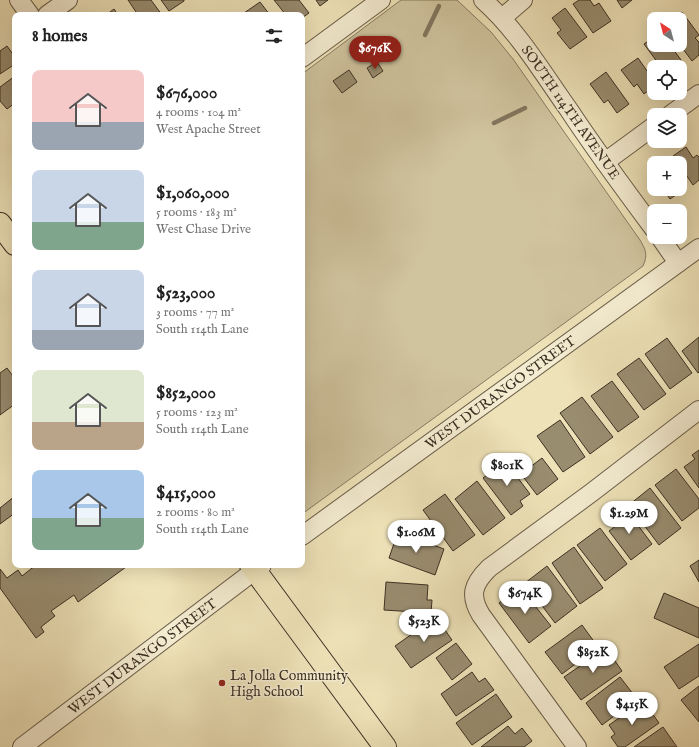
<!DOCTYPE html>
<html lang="en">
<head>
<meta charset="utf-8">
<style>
	body { margin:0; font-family:"IM FELL English",serif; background:#f6f6f6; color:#222; height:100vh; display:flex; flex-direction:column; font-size:15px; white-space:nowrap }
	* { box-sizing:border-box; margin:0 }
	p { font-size:13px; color:#767676 }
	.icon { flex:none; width:22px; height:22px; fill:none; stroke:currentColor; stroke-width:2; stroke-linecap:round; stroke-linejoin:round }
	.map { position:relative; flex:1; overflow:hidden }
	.panel { position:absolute; left:12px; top:12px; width:293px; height:556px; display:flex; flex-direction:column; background:#fff; border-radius:8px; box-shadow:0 4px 16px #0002 }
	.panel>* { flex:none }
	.needle { width:26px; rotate:324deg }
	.fabs { position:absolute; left:647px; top:12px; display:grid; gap:8px }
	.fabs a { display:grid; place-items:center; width:40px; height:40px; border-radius:8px; background:#fff; box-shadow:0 4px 16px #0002; font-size:20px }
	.price { position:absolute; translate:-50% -34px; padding:0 9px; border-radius:14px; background:#fff; color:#222; font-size:13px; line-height:26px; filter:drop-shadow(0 1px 2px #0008) }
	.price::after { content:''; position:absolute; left:50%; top:24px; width:12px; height:9px; margin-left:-6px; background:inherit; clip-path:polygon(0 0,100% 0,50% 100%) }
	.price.active { background:#8f2418; color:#fff }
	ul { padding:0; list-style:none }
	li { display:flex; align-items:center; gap:12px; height:100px; padding:0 20px }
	li span { display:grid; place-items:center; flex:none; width:112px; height:80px; border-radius:8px; color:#555 }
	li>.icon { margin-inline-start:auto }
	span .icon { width:48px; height:48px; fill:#fffc; stroke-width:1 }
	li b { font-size:17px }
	h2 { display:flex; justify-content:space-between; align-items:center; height:48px; padding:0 20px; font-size:17px }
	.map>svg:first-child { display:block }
	.green { fill:#d0c49f; stroke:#867a61 }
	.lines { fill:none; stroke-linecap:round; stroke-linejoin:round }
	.stream { stroke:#82765e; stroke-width:4.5 }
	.building { fill:#998d70; stroke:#3c3023 }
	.minor-casing { stroke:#685c48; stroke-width:20 }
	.major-casing { stroke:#3c3023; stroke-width:24 }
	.minor { stroke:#f4ecd1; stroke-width:18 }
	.major { stroke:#eee2b8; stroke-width:22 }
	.poi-dot { fill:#8f2418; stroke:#f4ecd1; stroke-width:1.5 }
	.labels { text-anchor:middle; stroke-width:3; stroke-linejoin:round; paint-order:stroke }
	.street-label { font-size:14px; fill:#3c3023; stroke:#f4ecd1 }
	.poi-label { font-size:14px; fill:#3c3023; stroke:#f4ecd1; text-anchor:start }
</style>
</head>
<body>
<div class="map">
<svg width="699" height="747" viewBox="0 0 699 747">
	<rect width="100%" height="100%" fill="#eee2b8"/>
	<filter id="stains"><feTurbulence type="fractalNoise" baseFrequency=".005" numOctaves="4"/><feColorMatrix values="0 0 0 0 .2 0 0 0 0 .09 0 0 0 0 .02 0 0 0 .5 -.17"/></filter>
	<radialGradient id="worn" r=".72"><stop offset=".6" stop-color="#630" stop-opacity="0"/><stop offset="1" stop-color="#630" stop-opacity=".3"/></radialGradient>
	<path class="green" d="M 401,0 L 457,0 L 491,32 L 513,59 L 640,240 C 646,250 648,255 643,266 L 302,514 L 302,74 Z"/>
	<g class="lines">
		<g class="stream">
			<path d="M 425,35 L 439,6"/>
			<path d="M 494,123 L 525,108"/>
		</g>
	</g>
	<g class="building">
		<path d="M 128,0 L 151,0 L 162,15 L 138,15 Z"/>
		<path d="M 161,0 L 184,0 L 184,1 L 169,11 Z"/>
		<path d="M 274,0 L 299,0 L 309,13 L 302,18 L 302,15 L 286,15 Z"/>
		<path d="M 316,0 L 328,0 L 320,6 Z"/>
		<path d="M 579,0 L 590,0 L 594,6 L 599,3 L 611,21 L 593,33 L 573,4 Z"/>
		<path d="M 617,0 L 632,0 L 622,8 Z"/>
		<path d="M 260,2 L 270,15 L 246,15 L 244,13 Z"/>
		<path d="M 565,8 L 587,37 L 570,49 L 557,33 L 561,30 L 552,18 Z"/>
		<path d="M 114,9 L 118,15 L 106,15 Z"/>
		<path d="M 682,12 L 699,35 L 695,38 L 699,42 L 699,55 L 692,61 L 680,45 L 680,19 L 672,19 Z"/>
		<path d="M 654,37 L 654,45 L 670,45 L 684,64 L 680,67 L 666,67 L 661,61 L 658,63 L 644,44 Z"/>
		<path d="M 7,46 L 15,57 L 15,64 L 0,74 L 0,51 Z"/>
		<path d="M 638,58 L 654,81 L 654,86 L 644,94 L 637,84 L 634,87 L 621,70 Z"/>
		<path d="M 377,62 L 383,71 L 373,78 L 367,68 Z"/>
		<path d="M 349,70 L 357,82 L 342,93 L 333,81 Z"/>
		<path d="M 606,72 L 629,104 L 617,113 L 608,100 L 604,103 L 590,84 Z"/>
		<path d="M 15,76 L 15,103 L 7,109 L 0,101 L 0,87 Z"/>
		<path d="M 686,147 L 693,158 L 697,155 L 699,157 L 699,180 L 693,185 L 680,166 L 680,163 L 678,163 L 673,156 Z"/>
		<path d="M 680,180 L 686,188 L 670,199 L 663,189 L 680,189 Z"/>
		<path d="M 699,337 L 699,372 L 698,373 L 682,351 Z"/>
		<path d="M 667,338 L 692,373 L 670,389 L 645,354 Z"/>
		<path d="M 639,358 L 666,394 L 644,410 L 617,374 Z"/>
		<path d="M 7,368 L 15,379 L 15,404 L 0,415 L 0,373 Z"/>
		<path d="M 612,381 L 639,417 L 618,432 L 591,396 Z"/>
		<path d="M 582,397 L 613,437 L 590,454 L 560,413 Z"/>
		<path d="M 560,420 L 585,457 L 563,472 L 537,436 Z"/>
		<path d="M 699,450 L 699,488 L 684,467 L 695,459 L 692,455 Z"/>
		<path d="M 542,458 L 558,479 L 537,495 L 521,474 Z"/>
		<path d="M 505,461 L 530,494 L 520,501 L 523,506 L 511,515 L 483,478 Z"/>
		<path d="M 676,469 L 699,499 L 699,508 L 682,521 L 655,485 Z"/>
		<path d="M 477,481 L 505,518 L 483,535 L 455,499 Z"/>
		<path d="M 650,488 L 681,528 L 659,545 L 629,505 Z"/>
		<path d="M 445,494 L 475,535 L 453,551 L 423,510 Z"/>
		<path d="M 15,496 L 15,513 L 0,524 L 0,508 Z"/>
		<path d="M 625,508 L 652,544 L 631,560 L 609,531 L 617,525 L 611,518 Z"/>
		<path d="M 600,528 L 627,564 L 605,581 L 577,545 Z"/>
		<path d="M 398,532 L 444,549 L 435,575 L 389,558 Z"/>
		<path d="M 574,547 L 603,588 L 580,604 L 552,563 Z"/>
		<path d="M 699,560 L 699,582 L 690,566 Z"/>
		<path d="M 36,565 L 126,565 L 126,567 L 78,602 L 74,595 L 51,611 L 55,616 L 41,627 L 44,632 L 36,638 L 0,588 L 0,569 L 7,578 L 18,570 L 22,576 Z"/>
		<path d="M 547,566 L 577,606 L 555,623 L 525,583 Z"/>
		<path d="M 386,582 L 428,585 L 427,600 L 432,600 L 431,613 L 384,610 Z"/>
		<path d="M 520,587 L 551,626 L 529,643 L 499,603 Z"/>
		<path d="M 664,593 L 699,608 L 699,638 L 654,618 Z"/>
		<path d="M 436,617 L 452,640 L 411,668 L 395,646 Z"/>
		<path d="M 582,625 L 598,647 L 562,674 L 545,652 Z"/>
		<path d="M 456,643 L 472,664 L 452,680 L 436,658 Z"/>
		<path d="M 699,644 L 699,676 L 679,689 L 664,667 Z"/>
		<path d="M 606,648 L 622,671 L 581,700 L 564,677 Z"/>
		<path d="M 472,672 L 479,682 L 485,678 L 494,690 L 456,716 L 441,694 Z"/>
		<path d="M 620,677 L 637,699 L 602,725 L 586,703 Z"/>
		<path d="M 699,686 L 699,722 L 681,700 Z"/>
		<path d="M 496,694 L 512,717 L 472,745 L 456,723 Z"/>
		<path d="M 638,705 L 643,713 L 649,709 L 659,723 L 625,747 L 618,747 L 611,737 L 615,734 L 609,725 Z"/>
		<path d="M 508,726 L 515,734 L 522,728 L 532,741 L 524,747 L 481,747 Z"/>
		<path d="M 663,727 L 677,747 L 634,747 Z"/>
	</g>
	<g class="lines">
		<defs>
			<g id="minor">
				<path d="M 19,0 L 30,15"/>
				<path d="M 483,0 C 518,31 542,72 569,110 C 596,151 625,190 654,229"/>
				<path d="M 47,15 L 68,0"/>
				<path d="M 502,18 L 523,0"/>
				<path d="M 302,58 L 381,0"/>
				<path d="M 670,115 L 699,94"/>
				<path d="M 605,162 L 654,126"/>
				<path d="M 660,237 L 678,263"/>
				<path d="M 302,536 L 699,248"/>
				<path d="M 22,747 L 262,565"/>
				<path d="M 577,747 L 481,615 C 469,595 473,584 489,568 L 591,493 L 699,410"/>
			</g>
			<g id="major">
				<path d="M 0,224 L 15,244"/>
				<path d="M 251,565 L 385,747"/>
			</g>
		</defs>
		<use href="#minor" class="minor-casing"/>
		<use href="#major" class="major-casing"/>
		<use href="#minor" class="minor"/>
		<use href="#major" class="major"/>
	</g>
	<circle class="poi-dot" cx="222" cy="683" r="4"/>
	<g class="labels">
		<g class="street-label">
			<text transform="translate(571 112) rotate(55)" y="5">SOUTH 114TH AVENUE</text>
			<text transform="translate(500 392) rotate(-36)" y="5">WEST DURANGO STREET</text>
			<text transform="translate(142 656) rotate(-37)" y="5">WEST DURANGO STREET</text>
		</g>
		<g class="poi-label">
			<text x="230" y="680">La Jolla Community<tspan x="230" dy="16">High School</tspan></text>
		</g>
	</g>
	<rect width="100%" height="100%" filter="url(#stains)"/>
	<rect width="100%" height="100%" fill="url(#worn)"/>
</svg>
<div class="fabs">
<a><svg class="needle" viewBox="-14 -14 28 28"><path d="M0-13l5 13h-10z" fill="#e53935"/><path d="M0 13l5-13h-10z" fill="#767676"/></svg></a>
<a><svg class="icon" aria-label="locate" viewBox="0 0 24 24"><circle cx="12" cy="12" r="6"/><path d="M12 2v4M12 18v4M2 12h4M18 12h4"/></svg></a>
<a><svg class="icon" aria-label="layers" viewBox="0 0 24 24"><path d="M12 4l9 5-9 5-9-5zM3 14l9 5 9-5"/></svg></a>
<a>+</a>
<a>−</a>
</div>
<b class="price active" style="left:375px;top:70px">$676K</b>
<b class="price" style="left:507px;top:487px">$801K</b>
<b class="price" style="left:629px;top:535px">$1.29M</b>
<b class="price" style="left:416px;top:554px">$1.06M</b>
<b class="price" style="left:525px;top:615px">$674K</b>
<b class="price" style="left:424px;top:643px">$523K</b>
<b class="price" style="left:593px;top:674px">$852K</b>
<b class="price" style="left:632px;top:726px">$415K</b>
<section class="panel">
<h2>8 homes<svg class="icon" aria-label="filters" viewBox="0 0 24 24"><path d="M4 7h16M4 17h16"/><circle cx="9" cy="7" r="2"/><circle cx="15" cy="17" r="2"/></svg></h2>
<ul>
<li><span style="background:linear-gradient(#f6c9c9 65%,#9aa5b1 0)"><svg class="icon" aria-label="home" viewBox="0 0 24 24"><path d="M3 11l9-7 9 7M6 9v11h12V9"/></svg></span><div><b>$676,000</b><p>4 rooms · 104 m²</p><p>West Apache Street</p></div></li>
<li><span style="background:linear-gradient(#c9d6e8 65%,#7fa58c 0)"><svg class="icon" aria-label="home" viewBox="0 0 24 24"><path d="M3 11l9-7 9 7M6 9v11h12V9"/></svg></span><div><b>$1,060,000</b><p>5 rooms · 183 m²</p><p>West Chase Drive</p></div></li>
<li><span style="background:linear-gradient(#c9d6e8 75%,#9aa5b1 0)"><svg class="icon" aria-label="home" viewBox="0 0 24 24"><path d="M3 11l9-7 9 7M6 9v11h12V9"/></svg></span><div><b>$523,000</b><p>3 rooms · 77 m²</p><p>South 114th Lane</p></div></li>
<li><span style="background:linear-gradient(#dfe7d0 65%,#b9a48a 0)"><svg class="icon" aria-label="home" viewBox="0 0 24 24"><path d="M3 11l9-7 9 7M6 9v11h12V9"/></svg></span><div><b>$852,000</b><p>5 rooms · 123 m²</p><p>South 114th Lane</p></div></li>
<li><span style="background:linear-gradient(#a9c7e8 60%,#7fa58c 0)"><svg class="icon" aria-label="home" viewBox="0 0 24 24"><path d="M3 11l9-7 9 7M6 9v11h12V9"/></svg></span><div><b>$415,000</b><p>2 rooms · 80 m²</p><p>South 114th Lane</p></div></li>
</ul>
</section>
</div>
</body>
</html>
